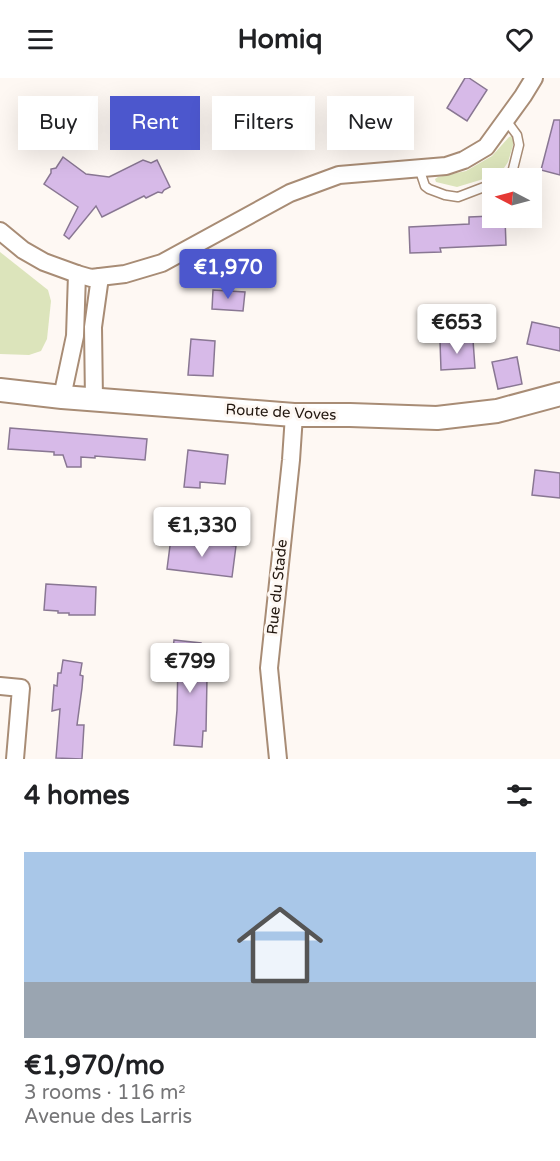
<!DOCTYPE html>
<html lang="en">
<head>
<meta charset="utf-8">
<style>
	body { margin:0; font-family:"Varela Round",sans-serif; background:#f2f2f2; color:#202124; height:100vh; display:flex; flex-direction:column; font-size:22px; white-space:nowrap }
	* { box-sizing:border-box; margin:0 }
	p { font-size:20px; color:#757577 }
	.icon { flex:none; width:33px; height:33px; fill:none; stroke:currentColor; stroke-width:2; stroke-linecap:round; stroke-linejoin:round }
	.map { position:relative; height:681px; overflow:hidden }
	.panel { display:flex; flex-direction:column; background:#fff; flex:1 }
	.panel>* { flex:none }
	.top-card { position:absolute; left:18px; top:18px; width:525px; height:54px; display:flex; gap:12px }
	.needle { width:39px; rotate:276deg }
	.fabs { position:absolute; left:482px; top:90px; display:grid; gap:12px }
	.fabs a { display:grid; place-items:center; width:60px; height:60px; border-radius:0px; background:#fff; box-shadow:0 6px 24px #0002; font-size:30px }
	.price { position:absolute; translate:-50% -51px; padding:0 14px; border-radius:6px; background:#fff; color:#222; font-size:20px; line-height:39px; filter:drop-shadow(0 2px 3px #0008) }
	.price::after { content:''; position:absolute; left:50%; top:36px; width:18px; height:14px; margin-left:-9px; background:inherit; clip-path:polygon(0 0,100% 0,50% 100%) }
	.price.active { background:#4c57cd; color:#fff }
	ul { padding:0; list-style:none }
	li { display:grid; align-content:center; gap:12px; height:318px; padding:0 24px }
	li span { display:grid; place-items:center; height:186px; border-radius:0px; color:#555 }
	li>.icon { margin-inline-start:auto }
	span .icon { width:108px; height:108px; fill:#fffc; stroke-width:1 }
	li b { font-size:26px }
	h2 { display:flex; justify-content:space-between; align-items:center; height:72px; padding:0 24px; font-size:26px }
	.pill { padding:0 21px; border-radius:0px; background:#fff; box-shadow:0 6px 24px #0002; font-size:21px; line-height:54px }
	.pill.active { background:#4c57cd; color:#fff }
	header { display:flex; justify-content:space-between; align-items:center; height:78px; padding:0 24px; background:#fff; font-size:27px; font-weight:800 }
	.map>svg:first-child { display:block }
	.green { fill:#dce4bb }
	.building { fill:#d7bae8; stroke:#897793; stroke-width:1.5 }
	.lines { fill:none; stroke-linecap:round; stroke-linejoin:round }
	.lane-casing { stroke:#a88c75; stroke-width:11 }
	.street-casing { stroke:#a88c75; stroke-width:20 }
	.secondary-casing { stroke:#a88c75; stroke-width:26 }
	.lane { stroke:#fff; stroke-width:8 }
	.street { stroke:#fff; stroke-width:16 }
	.secondary { stroke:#fff; stroke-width:22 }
	.labels { text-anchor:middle; stroke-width:6; stroke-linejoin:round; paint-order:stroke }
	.street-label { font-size:15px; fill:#231810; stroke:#fef8f3 }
</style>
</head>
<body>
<header><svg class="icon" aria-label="menu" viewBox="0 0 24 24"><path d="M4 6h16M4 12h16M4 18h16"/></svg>Homiq<svg class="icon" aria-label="heart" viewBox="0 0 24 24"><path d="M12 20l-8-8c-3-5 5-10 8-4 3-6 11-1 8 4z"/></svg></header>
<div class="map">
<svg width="560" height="681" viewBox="0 0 560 681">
	<rect width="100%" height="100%" fill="#fef8f3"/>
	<g class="green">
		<path d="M 512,58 L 514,64 L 508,84 L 500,96 L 457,109 L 436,104 L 435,101 L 438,99 L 466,93 L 492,78 L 509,59 Z"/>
		<path d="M 0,174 L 48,212 L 51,223 L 47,261 L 41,273 L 29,277 L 0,276 Z"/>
	</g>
	<g class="building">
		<path d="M 465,0 L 469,0 L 487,12 L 467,43 L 447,30 Z"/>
		<path d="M 554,42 L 560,42 L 560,97 L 541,92 Z"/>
		<path d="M 63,79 L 86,96 L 109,99 L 143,82 L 151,85 L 157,82 L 170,109 L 164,112 L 162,115 L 158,114 L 146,120 L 144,118 L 102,139 L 96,128 L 69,161 L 64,157 L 78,129 L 44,106 L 51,95 L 51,91 L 56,90 Z"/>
		<path d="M 492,138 L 492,140 L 505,140 L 506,167 L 440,170 L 441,174 L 410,175 L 409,149 L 469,146 L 469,139 Z"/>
		<path d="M 213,212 L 245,214 L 243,233 L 212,231 Z"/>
		<path d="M 532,244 L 560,250 L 560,273 L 527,266 Z"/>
		<path d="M 191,261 L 215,263 L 213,298 L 188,297 Z"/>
		<path d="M 473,262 L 475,290 L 441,292 L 440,263 Z"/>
		<path d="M 517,279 L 522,306 L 498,311 L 492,284 Z"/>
		<path d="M 10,350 L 147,361 L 145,382 L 95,378 L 95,380 L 81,379 L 81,389 L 67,389 L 63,377 L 54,377 L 54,374 L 8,371 Z"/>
		<path d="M 188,372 L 228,377 L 225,406 L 200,404 L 200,410 L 184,409 Z"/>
		<path d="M 535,392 L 560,395 L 560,420 L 532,417 Z"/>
		<path d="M 171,460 L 236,468 L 232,499 L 167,491 Z"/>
		<path d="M 46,506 L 96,509 L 95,537 L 69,537 L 69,535 L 58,535 L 58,533 L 44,532 Z"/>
		<path d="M 174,562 L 201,565 L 200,582 L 205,582 L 204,600 L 207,600 L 206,653 L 203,653 L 202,669 L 174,667 L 177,632 L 178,583 L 172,583 Z"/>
		<path d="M 63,582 L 82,585 L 80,597 L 83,598 L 82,610 L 77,647 L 84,647 L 82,681 L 56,680 L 60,631 L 52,633 L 54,607 L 57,608 L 58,595 L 61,595 Z"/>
	</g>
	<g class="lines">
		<defs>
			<g id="lane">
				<path d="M 419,90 L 425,108 L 429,111 L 445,117 L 458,119 L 492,106"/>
				<path d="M 505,100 L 512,95 L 519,67 L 517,57 L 506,42"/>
			</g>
			<g id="street">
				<path d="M 0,153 L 23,172 L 44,184 L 77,196 L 91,200 L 125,196 L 162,185 L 290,115 L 339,97 L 446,88 L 464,82 L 486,69 L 523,18 L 534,0"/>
				<path d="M 62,319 L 75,258 L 77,196"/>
				<path d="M 94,322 L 93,249 L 100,199"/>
				<path d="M 0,608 L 21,610 L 15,681"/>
				<path d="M 278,681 L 269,590 L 291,382 L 294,337"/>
			</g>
			<path id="secondary" d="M 0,312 L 62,319 L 294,337 L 350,337 L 437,340 L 497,333 L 560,316"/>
		</defs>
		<use href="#lane" class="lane-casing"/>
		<use href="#street" class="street-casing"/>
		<use href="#secondary" class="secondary-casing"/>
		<use href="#lane" class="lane"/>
		<use href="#street" class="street"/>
		<use href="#secondary" class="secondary"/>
	</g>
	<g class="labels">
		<g class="street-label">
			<text transform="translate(281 334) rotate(3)" y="5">Route de Voves</text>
			<text transform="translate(277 509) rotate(-84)" y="5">Rue du Stade</text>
		</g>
	</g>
</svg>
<div class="fabs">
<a><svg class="needle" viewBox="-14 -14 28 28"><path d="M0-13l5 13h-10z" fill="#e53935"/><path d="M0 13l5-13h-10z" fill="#757577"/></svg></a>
</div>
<b class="price active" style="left:228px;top:222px">€1,970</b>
<b class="price" style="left:457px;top:277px">€653</b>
<b class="price" style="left:202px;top:480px">€1,330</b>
<b class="price" style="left:190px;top:616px">€799</b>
<div class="top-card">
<a class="pill">Buy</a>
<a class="pill active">Rent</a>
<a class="pill">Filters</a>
<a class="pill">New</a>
</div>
</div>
<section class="panel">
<h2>4 homes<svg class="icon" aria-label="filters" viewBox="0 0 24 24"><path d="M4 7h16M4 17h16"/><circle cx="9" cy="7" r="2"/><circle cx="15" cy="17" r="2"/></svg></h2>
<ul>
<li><span style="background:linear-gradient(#a9c7e8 70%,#9aa5b1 0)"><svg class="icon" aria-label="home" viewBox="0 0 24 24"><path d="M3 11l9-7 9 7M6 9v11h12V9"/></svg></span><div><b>€1,970/mo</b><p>3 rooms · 116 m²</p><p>Avenue des Larris</p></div></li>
</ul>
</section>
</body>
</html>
